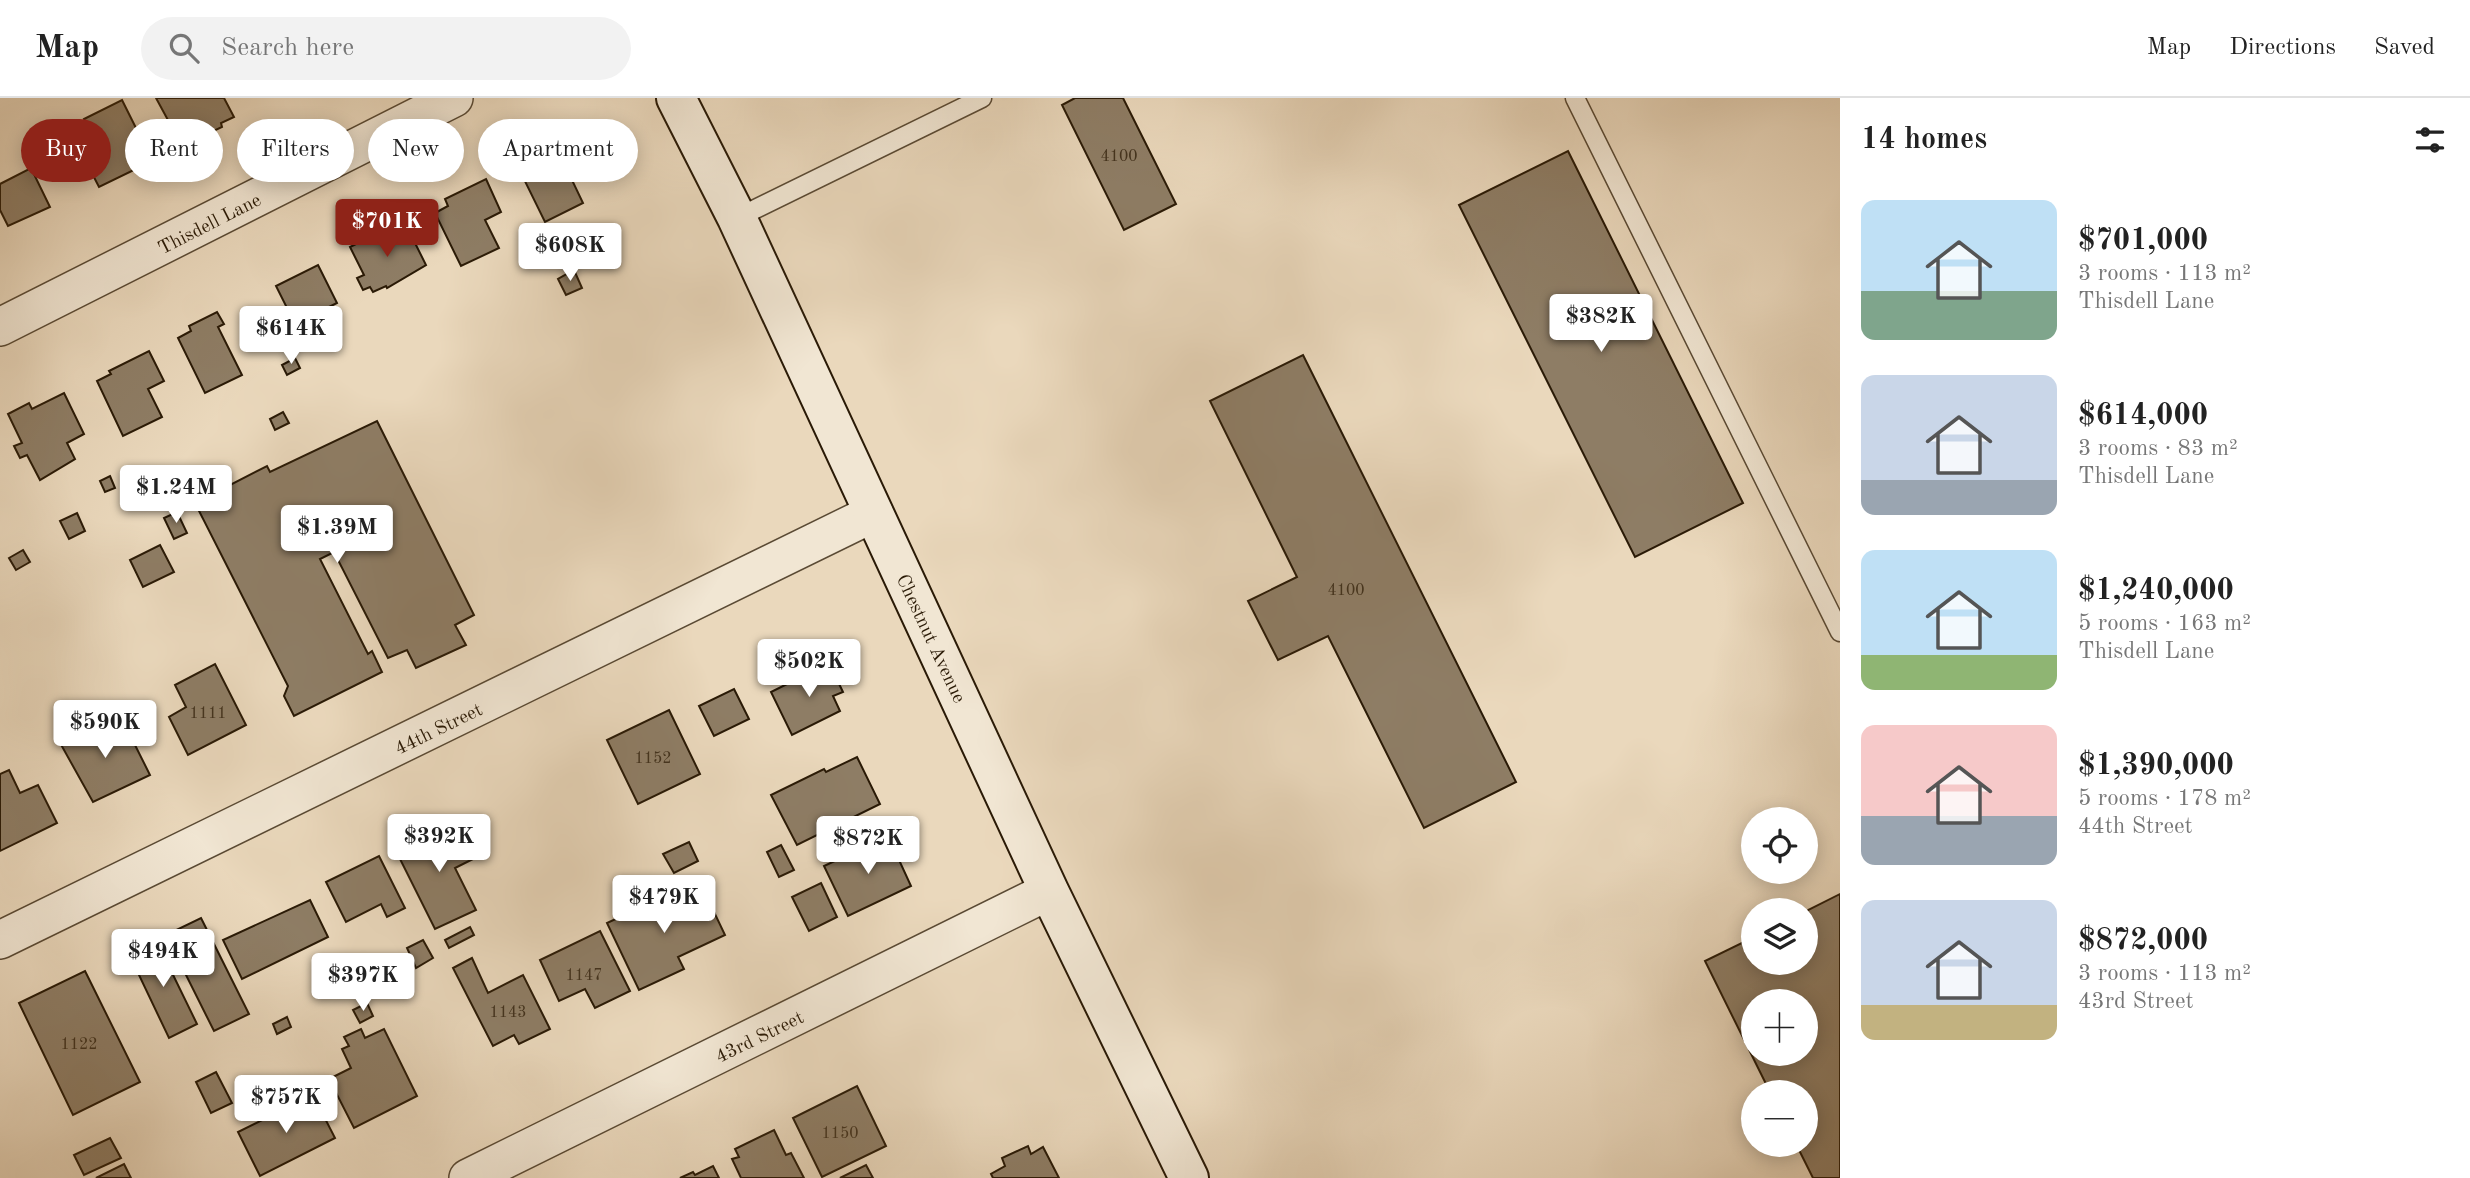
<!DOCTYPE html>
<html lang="en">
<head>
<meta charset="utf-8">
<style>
	body { margin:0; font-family:"Old Standard TT",serif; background:#f2f2f2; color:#222; height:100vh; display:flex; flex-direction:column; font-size:26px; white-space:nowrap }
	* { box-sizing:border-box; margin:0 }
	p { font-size:23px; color:#767676 }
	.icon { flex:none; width:38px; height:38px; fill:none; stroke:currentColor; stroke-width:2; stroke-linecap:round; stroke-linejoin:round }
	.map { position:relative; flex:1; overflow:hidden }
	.details { display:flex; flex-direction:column; background:#fff; width:630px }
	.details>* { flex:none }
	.banner { position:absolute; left:21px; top:21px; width:665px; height:63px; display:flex; gap:14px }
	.buttons { position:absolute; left:1741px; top:709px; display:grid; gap:14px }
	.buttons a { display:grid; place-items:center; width:77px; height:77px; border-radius:50%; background:#fff; box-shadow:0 4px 18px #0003; font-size:35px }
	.price { position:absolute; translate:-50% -60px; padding:0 16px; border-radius:7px; background:#fff; color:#222; font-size:23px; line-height:46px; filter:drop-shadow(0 2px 4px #0008) }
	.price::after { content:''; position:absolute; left:50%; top:42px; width:21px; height:16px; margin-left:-10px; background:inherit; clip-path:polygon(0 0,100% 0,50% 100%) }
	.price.selected { background:#8f2418; color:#fff }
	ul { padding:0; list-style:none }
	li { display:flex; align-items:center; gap:21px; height:175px; padding:0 21px }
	li span { display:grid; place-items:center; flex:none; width:196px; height:140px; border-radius:14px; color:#555 }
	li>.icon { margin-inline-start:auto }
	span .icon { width:84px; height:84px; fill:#fffc; stroke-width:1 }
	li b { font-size:30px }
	h2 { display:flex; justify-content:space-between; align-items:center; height:84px; padding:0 21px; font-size:30px }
	.tag { padding:0 24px; border-radius:32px; background:#fff; box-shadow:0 4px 18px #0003; font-size:24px; line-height:63px }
	.tag.selected { background:#8f2418; color:#fff }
	header { display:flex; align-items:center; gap:42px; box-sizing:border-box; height:98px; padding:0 35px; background:#fff; border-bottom:2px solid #e0e0e0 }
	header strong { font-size:33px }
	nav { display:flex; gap:38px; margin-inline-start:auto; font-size:24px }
	.search { width:490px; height:63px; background:#f2f2f2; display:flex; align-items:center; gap:18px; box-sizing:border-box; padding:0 24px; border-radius:38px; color:#767676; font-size:26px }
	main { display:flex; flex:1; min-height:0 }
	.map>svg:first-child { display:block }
	.building { fill:#8e7d65; stroke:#2a1a06; stroke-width:2; fill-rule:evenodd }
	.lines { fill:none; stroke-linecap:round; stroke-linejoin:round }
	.lane-casing { stroke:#5a4a34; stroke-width:21 }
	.street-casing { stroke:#5a4a34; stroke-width:40 }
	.secondary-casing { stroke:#2a1a06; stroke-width:42 }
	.lane { stroke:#f1e6d3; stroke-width:18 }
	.street { stroke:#f1e6d3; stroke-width:37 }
	.secondary { stroke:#f1e6d3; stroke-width:38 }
	.labels { text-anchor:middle; stroke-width:6; stroke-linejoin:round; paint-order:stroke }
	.number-label { font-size:16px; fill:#43331e }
	.street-label { font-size:19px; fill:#2a1a06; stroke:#f1e6d3 }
</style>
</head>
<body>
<header>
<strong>Map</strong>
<div class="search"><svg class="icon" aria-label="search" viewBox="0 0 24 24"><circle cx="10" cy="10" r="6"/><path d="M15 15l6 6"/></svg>Search here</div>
<nav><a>Map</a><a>Directions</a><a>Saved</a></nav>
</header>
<main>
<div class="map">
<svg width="1840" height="1080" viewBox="0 0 1840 1080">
	<rect width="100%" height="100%" fill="#ead8bc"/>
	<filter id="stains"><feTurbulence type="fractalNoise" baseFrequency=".00286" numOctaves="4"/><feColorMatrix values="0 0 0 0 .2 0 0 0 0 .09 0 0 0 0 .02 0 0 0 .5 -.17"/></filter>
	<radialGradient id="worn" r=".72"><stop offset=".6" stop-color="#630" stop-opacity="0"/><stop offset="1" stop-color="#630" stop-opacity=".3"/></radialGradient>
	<g class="building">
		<path d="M 156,0 L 224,0 L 234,19 L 221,25 L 222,29 L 182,48 Z"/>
		<path d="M 1075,0 L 1123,0 L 1176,106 L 1124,132 L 1062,7 Z"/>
		<path d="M 122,2 L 149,56 L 135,63 L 138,70 L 99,89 L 82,56 L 98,48 L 84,21 Z"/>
		<path d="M 570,39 L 587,72 L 571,80 L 583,105 L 545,124 L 518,69 L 532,62 L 530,58 Z"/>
		<path d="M 1568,53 L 1743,405 L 1635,459 L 1459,107 Z"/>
		<path d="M 31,70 L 50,109 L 8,128 L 0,112 L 0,86 Z"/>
		<path d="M 486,81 L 501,114 L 485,122 L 499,150 L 461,168 L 435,115 L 448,108 L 445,101 Z"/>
		<path d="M 406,127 L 426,167 L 387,190 L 386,188 L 373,194 L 370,189 L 363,192 L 357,180 L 364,177 L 350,149 L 372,138 L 374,142 Z"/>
		<path d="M 318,167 L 337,205 L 295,226 L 276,188 Z"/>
		<path d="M 574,172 L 582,190 L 566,197 L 558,181 Z"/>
		<path d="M 217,214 L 224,226 L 218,229 L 242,277 L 205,295 L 178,240 L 191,233 L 189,228 Z"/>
		<path d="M 149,253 L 164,283 L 148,291 L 162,319 L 123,338 L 97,283 L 111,276 L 109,273 Z"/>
		<path d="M 1303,257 L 1516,684 L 1424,730 L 1328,538 L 1278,562 L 1248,503 L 1297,479 L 1210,303 Z"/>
		<path d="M 295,260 L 300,270 L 287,277 L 282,267 Z"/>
		<path d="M 64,295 L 84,336 L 67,345 L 75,361 L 40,382 L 27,357 L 20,360 L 14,348 L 22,345 L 8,316 L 29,305 L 32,311 Z"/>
		<path d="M 283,314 L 289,325 L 275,332 L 270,321 Z"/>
		<path d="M 377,323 L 474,517 L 455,527 L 466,547 L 416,570 L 407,552 L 388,560 L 334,454 L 320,461 L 368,556 L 372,553 L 382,574 L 294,618 L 284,598 L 288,588 L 195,405 L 267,368 L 270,374 Z"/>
		<path d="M 110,378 L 115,390 L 105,394 L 100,383 Z"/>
		<path d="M 177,414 L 187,435 L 174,441 L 164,420 Z"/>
		<path d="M 77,415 L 85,433 L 69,441 L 60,423 Z"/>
		<path d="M 160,447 L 174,474 L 143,489 L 130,462 Z"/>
		<path d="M 23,452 L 30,464 L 16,472 L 9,460 Z"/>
		<path d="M 829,565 L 843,594 L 833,598 L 840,613 L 792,637 L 771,594 Z"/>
		<path d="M 215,566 L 246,627 L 188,657 L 169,619 L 186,609 L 175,587 Z"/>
		<path d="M 734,591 L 749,621 L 714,638 L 699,608 Z"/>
		<path d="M 669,612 L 700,676 L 638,706 L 607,642 Z"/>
		<path d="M 124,625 L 150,677 L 93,704 L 59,643 L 92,626 L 98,638 Z"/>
		<path d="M 857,659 L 880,706 L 797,747 L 771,697 L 824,671 L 826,674 Z"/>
		<path d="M 9,672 L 20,695 L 38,687 L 57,725 L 0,753 L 0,676 Z"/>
		<path d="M 454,724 L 473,761 L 455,770 L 476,812 L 435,831 L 396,753 Z"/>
		<path d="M 888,738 L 911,788 L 848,818 L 824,768 Z"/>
		<path d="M 689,744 L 698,763 L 674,775 L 663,756 Z"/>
		<path d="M 781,747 L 794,772 L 779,779 L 767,754 Z"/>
		<path d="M 379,758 L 405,810 L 387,819 L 381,806 L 346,824 L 326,784 Z"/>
		<path d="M 821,785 L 837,819 L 809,833 L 792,799 Z"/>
		<path d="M 680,791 L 687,803 L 705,795 L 725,837 L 678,859 L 684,871 L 639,892 L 607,825 Z"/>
		<path d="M 1840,796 L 1840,1080 L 1813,1080 L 1796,1046 L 1806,1046 L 1806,994 L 1770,994 L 1705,863 L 1754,839 L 1754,864 L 1806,864 L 1806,813 ZM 1754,903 L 1806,903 L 1806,956 L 1754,956 Z"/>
		<path d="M 310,802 L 328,839 L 242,881 L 223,842 Z"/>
		<path d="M 201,820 L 249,916 L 214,933 L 166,837 Z"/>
		<path d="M 470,829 L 474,837 L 449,850 L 445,842 Z"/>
		<path d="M 600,833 L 630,893 L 595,910 L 585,891 L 559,903 L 540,862 Z"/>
		<path d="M 156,842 L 197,926 L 169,940 L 129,856 Z"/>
		<path d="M 423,842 L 433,860 L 416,870 L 407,850 Z"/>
		<path d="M 472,860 L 488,895 L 523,877 L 550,931 L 519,946 L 514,937 L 493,948 L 453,870 Z"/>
		<path d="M 85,873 L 140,984 L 73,1017 L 19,905 Z"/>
		<path d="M 367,905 L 373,918 L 360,925 L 353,912 Z"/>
		<path d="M 287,919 L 291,929 L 277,936 L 273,926 Z"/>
		<path d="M 361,931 L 365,940 L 384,931 L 417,998 L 354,1030 L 329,981 L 351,970 L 342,951 L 349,948 L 344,939 Z"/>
		<path d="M 216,974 L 232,1005 L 211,1015 L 196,984 Z"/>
		<path d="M 857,988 L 886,1048 L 822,1079 L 793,1020 Z"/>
		<path d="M 313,997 L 335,1040 L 260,1078 L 238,1034 Z"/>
		<path d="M 774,1032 L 786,1057 L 791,1055 L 804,1080 L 741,1080 L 732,1061 L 739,1059 L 735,1051 Z"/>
		<path d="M 110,1040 L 121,1060 L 84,1077 L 74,1057 Z"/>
		<path d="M 1028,1048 L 1031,1056 L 1043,1049 L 1059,1080 L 993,1080 L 991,1076 L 1005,1068 L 1002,1060 Z"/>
		<path d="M 124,1066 L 131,1080 L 96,1080 Z"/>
		<path d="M 866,1067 L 873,1080 L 840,1080 Z"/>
		<path d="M 713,1068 L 719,1080 L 680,1080 L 693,1074 L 695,1077 Z"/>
	</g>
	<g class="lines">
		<defs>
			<g id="lane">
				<path d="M 1575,0 L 1840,534"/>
				<path d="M 737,120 L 982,0"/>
			</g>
			<g id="street">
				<path d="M 0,229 L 454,0"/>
				<path d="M 0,842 L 874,415"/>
				<path d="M 468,1080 L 1049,793"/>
			</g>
			<path id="secondary" d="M 676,0 L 737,120 L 1049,793 L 1189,1080"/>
		</defs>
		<use href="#lane" class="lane-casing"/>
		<use href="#street" class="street-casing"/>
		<use href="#secondary" class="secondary-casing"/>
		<use href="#lane" class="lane"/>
		<use href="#street" class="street"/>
		<use href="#secondary" class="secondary"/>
	</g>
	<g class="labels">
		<g class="number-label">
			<text x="1119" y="63">4100</text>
			<text x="1346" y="497">4100</text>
			<text x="208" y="620">1111</text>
			<text x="653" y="665">1152</text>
			<text x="584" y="882">1147</text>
			<text x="508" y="919">1143</text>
			<text x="79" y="951">1122</text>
			<text x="840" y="1040">1150</text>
		</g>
		<g class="street-label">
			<text transform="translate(209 125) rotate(-27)" y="7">Thisdell Lane</text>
			<text transform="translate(932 540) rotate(65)" y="7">Chestnut Avenue</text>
			<text transform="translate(438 630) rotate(-26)" y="7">44th Street</text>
			<text transform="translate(759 938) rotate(-26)" y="7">43rd Street</text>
		</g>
	</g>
	<rect width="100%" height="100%" filter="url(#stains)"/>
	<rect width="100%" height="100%" fill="url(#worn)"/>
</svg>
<div class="buttons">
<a><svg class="icon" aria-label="locate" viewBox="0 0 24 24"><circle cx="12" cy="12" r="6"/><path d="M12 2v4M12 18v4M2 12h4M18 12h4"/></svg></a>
<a><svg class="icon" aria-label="layers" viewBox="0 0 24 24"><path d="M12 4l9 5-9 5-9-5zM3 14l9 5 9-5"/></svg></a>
<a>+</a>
<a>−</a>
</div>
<b class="price selected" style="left:387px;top:161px">$701K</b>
<b class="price" style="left:570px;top:185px">$608K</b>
<b class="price" style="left:1601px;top:256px">$382K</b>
<b class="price" style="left:291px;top:268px">$614K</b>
<b class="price" style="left:176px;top:427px">$1.24M</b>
<b class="price" style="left:337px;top:467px">$1.39M</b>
<b class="price" style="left:809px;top:601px">$502K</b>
<b class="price" style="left:105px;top:662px">$590K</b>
<b class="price" style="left:439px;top:776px">$392K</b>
<b class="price" style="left:868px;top:778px">$872K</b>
<b class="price" style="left:664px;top:837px">$479K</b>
<b class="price" style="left:163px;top:891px">$494K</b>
<b class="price" style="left:363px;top:915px">$397K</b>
<b class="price" style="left:286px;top:1037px">$757K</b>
<div class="banner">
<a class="tag selected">Buy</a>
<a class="tag">Rent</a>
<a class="tag">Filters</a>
<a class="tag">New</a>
<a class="tag">Apartment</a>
</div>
</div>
<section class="details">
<h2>14 homes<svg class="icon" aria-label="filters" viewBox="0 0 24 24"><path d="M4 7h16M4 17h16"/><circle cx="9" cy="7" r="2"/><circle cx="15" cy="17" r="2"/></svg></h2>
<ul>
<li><span style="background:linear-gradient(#bfe0f5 65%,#7fa58c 0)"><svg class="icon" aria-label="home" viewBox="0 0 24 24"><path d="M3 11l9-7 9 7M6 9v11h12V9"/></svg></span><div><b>$701,000</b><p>3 rooms · 113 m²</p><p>Thisdell Lane</p></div></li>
<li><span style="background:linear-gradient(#c9d6e8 75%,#9aa5b1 0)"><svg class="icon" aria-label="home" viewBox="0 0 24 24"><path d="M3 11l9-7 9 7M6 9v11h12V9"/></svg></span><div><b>$614,000</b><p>3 rooms · 83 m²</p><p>Thisdell Lane</p></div></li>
<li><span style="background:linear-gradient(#bfe0f5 75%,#8fb573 0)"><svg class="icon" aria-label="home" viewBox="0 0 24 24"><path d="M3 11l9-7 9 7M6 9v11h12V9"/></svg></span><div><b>$1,240,000</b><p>5 rooms · 163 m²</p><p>Thisdell Lane</p></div></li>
<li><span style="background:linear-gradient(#f6c9c9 65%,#9aa5b1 0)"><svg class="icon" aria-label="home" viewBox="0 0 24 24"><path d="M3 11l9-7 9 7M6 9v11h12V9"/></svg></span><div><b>$1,390,000</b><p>5 rooms · 178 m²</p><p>44th Street</p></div></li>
<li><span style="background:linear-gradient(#c9d6e8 75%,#c2b280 0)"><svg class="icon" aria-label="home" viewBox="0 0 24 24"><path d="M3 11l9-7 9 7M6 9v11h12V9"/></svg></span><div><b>$872,000</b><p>3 rooms · 113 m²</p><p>43rd Street</p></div></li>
</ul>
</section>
</main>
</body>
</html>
